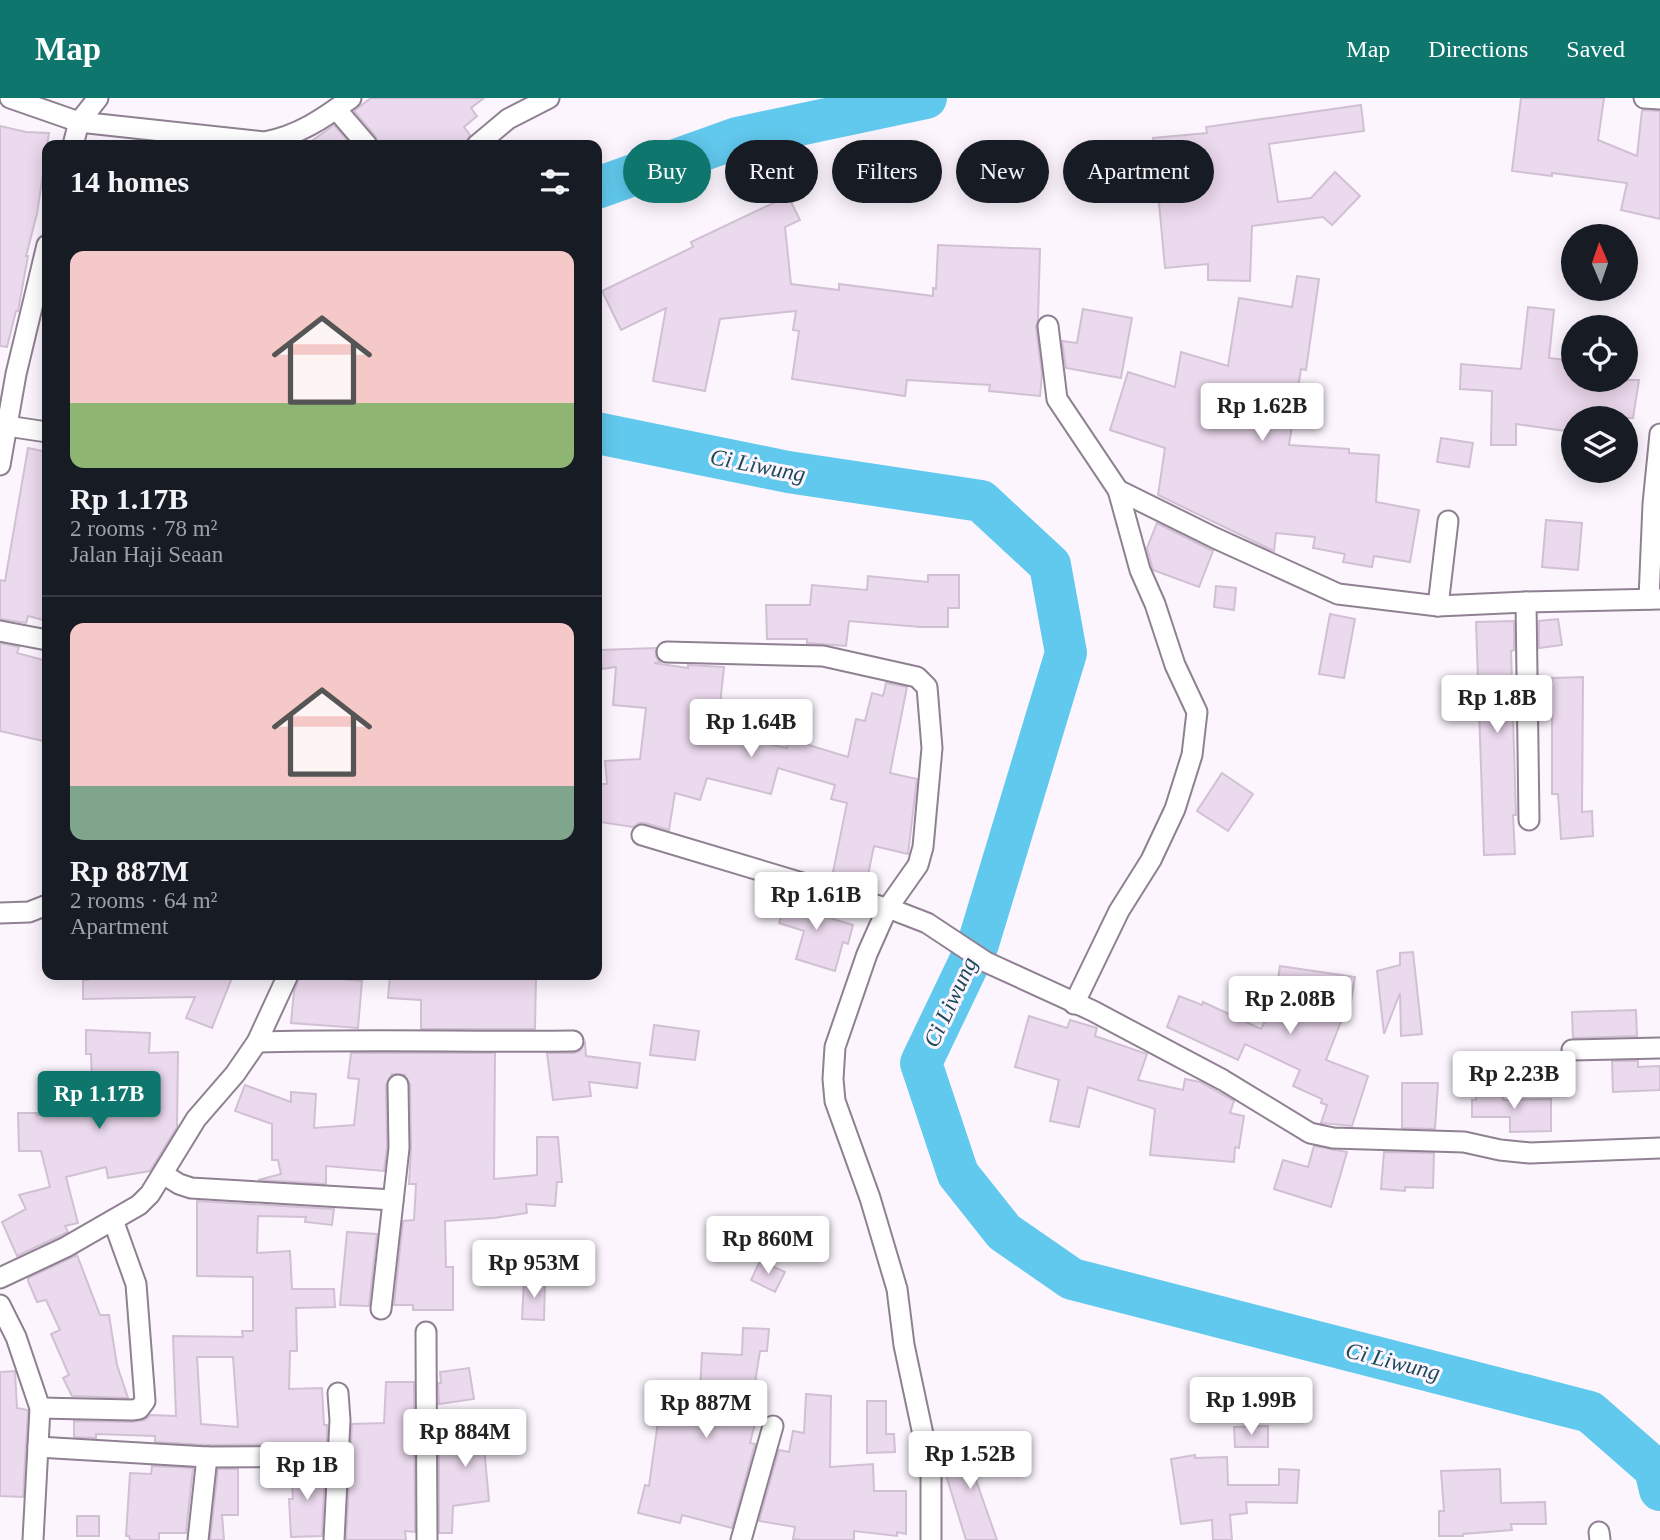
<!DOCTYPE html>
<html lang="en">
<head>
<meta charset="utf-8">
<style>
	body { margin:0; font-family:"Times New Roman",serif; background:#242831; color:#f1f3f6; height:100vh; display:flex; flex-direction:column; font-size:26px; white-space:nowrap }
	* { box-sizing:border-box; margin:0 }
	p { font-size:23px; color:#9ea1a6 }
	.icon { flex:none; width:38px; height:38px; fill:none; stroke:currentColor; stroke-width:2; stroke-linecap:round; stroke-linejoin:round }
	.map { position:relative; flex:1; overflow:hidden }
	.drawer { position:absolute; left:42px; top:42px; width:560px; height:840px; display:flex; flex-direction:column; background:#171b24; border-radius:14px; box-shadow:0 4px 18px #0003 }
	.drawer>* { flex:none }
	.banner { position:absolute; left:623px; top:42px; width:665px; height:63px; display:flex; gap:14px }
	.needle { width:46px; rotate:358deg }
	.tools { position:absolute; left:1561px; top:126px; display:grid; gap:14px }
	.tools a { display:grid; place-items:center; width:77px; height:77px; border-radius:50%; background:#171b24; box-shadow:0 4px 18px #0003; font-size:35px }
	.price { position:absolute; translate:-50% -60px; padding:0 16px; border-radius:7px; background:#fff; color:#222; font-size:23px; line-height:46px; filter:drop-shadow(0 2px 4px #0008) }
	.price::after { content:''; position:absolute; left:50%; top:42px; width:21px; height:16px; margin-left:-10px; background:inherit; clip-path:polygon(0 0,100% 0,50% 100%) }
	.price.current { background:#0f766e; color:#fff }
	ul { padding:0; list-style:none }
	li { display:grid; align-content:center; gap:14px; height:371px; padding:0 28px }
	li+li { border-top:2px solid #363941 }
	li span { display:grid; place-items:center; height:217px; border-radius:14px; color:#555 }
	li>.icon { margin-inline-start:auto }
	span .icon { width:126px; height:126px; fill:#fffc; stroke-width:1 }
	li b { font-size:30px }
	h2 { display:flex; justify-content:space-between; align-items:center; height:84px; padding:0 28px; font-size:30px }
	.tag { padding:0 24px; border-radius:32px; background:#171b24; box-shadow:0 4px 18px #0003; font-size:24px; line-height:63px }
	.tag.current { background:#0f766e; color:#fff }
	header { display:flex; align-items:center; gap:42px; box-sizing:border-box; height:98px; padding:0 35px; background:#0f766e; color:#fff }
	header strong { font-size:33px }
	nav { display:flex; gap:38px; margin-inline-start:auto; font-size:24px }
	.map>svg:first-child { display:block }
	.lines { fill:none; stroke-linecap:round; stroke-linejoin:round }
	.river { stroke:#61c9ed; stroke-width:42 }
	.building { fill:#ebd9ed; stroke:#d1c0d3; stroke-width:2; fill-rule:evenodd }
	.minor-casing { stroke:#8f8092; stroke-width:23 }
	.minor { stroke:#fff; stroke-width:19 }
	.labels { text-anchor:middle; stroke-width:6; stroke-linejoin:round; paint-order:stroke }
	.water-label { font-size:23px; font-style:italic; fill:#1d4a59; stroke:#fcf5fe }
</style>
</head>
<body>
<header>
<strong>Map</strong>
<nav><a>Map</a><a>Directions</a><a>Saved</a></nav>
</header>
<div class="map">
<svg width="1660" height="1442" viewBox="0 0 1660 1442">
	<rect width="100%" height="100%" fill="#fcf5fe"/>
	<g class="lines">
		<g class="river">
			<path d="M 597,90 L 737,40 L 926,0"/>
			<path d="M 597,335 L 788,374 L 981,403 L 1050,467 L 1066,555 L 978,846 L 921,965 L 958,1076 L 1004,1134 L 1072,1181 L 1590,1314 L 1655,1371 L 1660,1392"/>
		</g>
	</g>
	<g class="building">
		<path d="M 371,0 L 484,0 L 471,10 L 477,18 L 464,29 L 470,37 L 465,47 L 379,47 L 376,39 L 354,13 Z"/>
		<path d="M 1521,0 L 1604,0 L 1598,42 L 1637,58 L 1642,12 L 1660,13 L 1660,121 L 1621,112 L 1627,85 L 1552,75 L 1552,78 L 1512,73 Z"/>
		<path d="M 1361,7 L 1364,33 L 1269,46 L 1278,104 L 1311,100 L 1335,74 L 1360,98 L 1332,127 L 1323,119 L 1252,128 L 1250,183 L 1208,182 L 1208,166 L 1165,170 L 1153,40 L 1207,35 L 1206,29 Z"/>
		<path d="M 334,27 L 348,43 L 342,47 L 306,47 Z"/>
		<path d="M 0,28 L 26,34 L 49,35 L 37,116 L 26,158 L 28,158 L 18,213 L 16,213 L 7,249 L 0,248 Z"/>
		<path d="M 788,98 L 800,122 L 785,129 L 791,186 L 839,192 L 839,186 L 933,198 L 933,190 L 936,191 L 938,147 L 1040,151 L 1038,221 L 1036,229 L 1042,276 L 1040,298 L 989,293 L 990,287 L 907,282 L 905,298 L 792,281 L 799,233 L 793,232 L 796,213 L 720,221 L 705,293 L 653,283 L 666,210 L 621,232 L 602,193 L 693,149 L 691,144 Z"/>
		<path d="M 1297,178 L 1319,181 L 1306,272 L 1301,271 L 1289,347 L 1349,351 L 1349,355 L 1379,357 L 1376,404 L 1419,412 L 1410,464 L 1374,458 L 1372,469 L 1343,464 L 1345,456 L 1313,450 L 1315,439 L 1276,435 L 1274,453 L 1158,397 L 1165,350 L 1110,332 L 1128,274 L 1175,289 L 1181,254 L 1228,268 L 1239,200 L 1292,209 Z"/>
		<path d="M 1528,209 L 1554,212 L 1549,260 L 1573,263 L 1573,282 L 1639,282 L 1633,320 L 1573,320 L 1573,334 L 1516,326 L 1516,347 L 1491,347 L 1492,293 L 1460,291 L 1461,266 L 1521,271 Z"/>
		<path d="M 1083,211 L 1132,220 L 1121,280 L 1066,270 L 1062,243 L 1077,245 Z"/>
		<path d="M 1441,340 L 1473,345 L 1469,369 L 1437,364 Z"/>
		<path d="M 28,350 L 47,354 L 47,523 L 28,518 L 26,525 L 0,521 L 0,482 L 5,483 Z"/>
		<path d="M 1546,422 L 1582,425 L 1578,472 L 1542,469 Z"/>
		<path d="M 1157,425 L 1213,453 L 1199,489 L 1153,472 L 1147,450 Z"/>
		<path d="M 928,477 L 959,477 L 959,510 L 948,510 L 948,529 L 921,529 L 849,523 L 846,548 L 807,545 L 807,541 L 767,541 L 766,507 L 810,507 L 812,487 L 867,492 L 868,478 L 928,484 Z"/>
		<path d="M 1216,488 L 1236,490 L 1234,512 L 1214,509 Z"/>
		<path d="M 1330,516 L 1355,521 L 1344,580 L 1319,576 Z"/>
		<path d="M 1558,521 L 1562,547 L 1539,550 L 1539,523 Z"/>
		<path d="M 1514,523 L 1514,552 L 1511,553 L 1516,717 L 1513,717 L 1515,756 L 1484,757 L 1476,524 Z"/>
		<path d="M 0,545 L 19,549 L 17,555 L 47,563 L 47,595 L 43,612 L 47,613 L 47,644 L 0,633 Z"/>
		<path d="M 656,550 L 656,559 L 660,564 L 654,565 L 688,570 L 688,567 L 724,569 L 717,634 L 787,650 L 789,641 L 848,659 L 856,621 L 865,623 L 872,595 L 883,598 L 886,585 L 907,589 L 890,675 L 917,681 L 908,756 L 874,748 L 866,786 L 832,779 L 847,705 L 831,701 L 835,687 L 778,670 L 771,696 L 707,680 L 700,702 L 675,695 L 669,732 L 645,725 L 639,725 L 633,729 L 600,724 L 600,686 L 607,686 L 605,663 L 640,661 L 646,610 L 613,607 L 616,569 L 602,571 L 600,552 Z"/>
		<path d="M 1583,579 L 1582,714 L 1592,713 L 1593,738 L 1561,741 L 1558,696 L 1552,696 L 1552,580 Z"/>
		<path d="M 1222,675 L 1253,696 L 1228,733 L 1197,713 Z"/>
		<path d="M 789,794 L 813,801 L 810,814 L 853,827 L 848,846 L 843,844 L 835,873 L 796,861 L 804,833 L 779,825 Z"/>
		<path d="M 1413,854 L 1422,936 L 1401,938 L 1400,895 L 1384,936 L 1377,873 L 1400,867 L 1400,855 Z"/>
		<path d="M 1280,868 L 1355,879 L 1348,922 L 1342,921 L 1326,962 L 1368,978 L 1352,1028 L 1321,1025 L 1327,1007 L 1321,1005 L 1322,1001 L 1293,988 L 1300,972 L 1245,946 L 1238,962 L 1167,929 L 1179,898 L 1202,907 L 1203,904 L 1261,931 L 1275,903 Z"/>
		<path d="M 88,877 L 172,877 L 172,880 L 233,877 L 212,930 L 186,920 L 195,899 L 83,901 L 83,882 L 88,882 Z"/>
		<path d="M 300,877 L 362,883 L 358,930 L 291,925 L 294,894 Z"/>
		<path d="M 390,877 L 536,878 L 535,931 L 421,931 L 421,902 L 388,900 Z"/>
		<path d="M 1636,912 L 1637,938 L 1573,940 L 1572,914 Z"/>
		<path d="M 1029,918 L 1067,930 L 1070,922 L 1097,930 L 1095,938 L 1147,956 L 1138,982 L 1183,992 L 1185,981 L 1200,984 L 1234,1003 L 1230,1015 L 1244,1018 L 1239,1050 L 1235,1049 L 1234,1064 L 1150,1057 L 1155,1011 L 1088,989 L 1079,1029 L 1050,1023 L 1059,982 L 1015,969 Z"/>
		<path d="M 654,927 L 699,933 L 695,962 L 650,957 Z"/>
		<path d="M 86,932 L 150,935 L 149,955 L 178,954 L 177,1029 L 150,1073 L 108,1080 L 106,1069 L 66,1079 L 78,1125 L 65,1128 L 68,1134 L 17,1158 L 2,1124 L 26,1111 L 19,1097 L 50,1089 L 41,1053 L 19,1053 L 18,1015 L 37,1015 L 37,1017 L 93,1012 L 91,956 L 86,956 Z"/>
		<path d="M 585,945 L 586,958 L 640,965 L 637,990 L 589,984 L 591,998 L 553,1002 L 547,955 L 574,955 L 580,953 Z"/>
		<path d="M 351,955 L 495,955 L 494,1081 L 537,1077 L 537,1039 L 558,1039 L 562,1084 L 557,1084 L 555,1108 L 526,1106 L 527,1115 L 494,1120 L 445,1123 L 446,1169 L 453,1169 L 453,1212 L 413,1212 L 413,1207 L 394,1207 L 403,1123 L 414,1122 L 416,1086 L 409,1086 L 411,1050 L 410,987 L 405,977 L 392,976 L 386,987 L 387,1049 L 384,1073 L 326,1068 L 326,1086 L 258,1082 L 281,1076 L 278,1062 L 272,1062 L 272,1026 L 235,1013 L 245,987 L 291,1004 L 291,994 L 316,996 L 314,1030 L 354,1027 L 359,981 L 348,980 Z"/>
		<path d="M 1612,963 L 1638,963 L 1638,969 L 1660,968 L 1660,992 L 1613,994 Z"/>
		<path d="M 1402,985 L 1438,985 L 1435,1031 L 1402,1030 Z"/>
		<path d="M 1476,992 L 1503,992 L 1503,1002 L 1551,1001 L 1551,1033 L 1510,1034 L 1510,1019 L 1472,1019 L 1472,1002 L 1476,1002 Z"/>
		<path d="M 1314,1048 L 1347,1054 L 1331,1109 L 1274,1091 L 1283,1062 L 1308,1069 Z"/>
		<path d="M 1384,1054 L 1434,1055 L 1433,1090 L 1405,1089 L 1405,1093 L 1381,1091 Z"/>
		<path d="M 197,1103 L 334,1111 L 332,1127 L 305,1124 L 306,1119 L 258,1118 L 257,1155 L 290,1153 L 292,1191 L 334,1191 L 335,1209 L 296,1210 L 297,1253 L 290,1253 L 289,1291 L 322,1290 L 324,1327 L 327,1327 L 327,1346 L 207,1347 L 155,1344 L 155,1338 L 96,1336 L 96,1340 L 74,1339 L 74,1323 L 132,1324 L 145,1322 L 150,1317 L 176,1318 L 173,1238 L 243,1239 L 242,1233 L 253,1233 L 253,1179 L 197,1178 ZM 197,1259 L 233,1259 L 238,1329 L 201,1326 Z"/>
		<path d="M 347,1134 L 377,1136 L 369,1208 L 340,1207 Z"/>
		<path d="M 77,1157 L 100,1217 L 109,1217 L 117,1267 L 128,1300 L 72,1298 L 63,1280 L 69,1277 L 51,1236 L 60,1232 L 46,1202 L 37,1204 L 28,1183 L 28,1180 Z"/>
		<path d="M 760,1163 L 785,1174 L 775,1194 L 751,1182 Z"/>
		<path d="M 524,1182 L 545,1182 L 544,1222 L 522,1221 Z"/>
		<path d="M 743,1230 L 769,1231 L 767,1253 L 760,1253 L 750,1316 L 757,1318 L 750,1345 L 755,1346 L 732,1430 L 682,1417 L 680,1425 L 638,1415 L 645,1387 L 649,1388 L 663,1288 L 700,1294 L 702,1255 L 742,1257 Z"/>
		<path d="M 469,1270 L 474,1301 L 439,1306 L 438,1285 L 441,1285 L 440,1274 Z"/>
		<path d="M 15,1273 L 17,1310 L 28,1312 L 23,1399 L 0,1398 L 0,1274 Z"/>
		<path d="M 386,1284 L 414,1284 L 415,1434 L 405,1433 L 406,1442 L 346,1442 L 352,1326 L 384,1325 Z"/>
		<path d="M 806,1296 L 831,1298 L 830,1369 L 873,1366 L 874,1393 L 906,1393 L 906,1436 L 897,1434 L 897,1438 L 854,1433 L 854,1442 L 803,1442 L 793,1441 L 795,1429 L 759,1423 L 779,1352 L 789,1354 L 793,1333 L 804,1335 Z"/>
		<path d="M 867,1303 L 886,1303 L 886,1336 L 894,1336 L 895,1354 L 867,1355 Z"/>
		<path d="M 503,1319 L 504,1337 L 483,1338 L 489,1403 L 453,1408 L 452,1435 L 439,1435 L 439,1347 L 463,1345 L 462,1321 Z"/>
		<path d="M 1268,1328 L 1268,1349 L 1235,1349 L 1234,1329 Z"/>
		<path d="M 988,1342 L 995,1360 L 971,1368 L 997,1442 L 966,1442 L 946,1377 L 949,1375 L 945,1357 Z"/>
		<path d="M 1195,1357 L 1195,1360 L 1227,1359 L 1228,1387 L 1279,1387 L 1279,1371 L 1299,1372 L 1297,1405 L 1246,1404 L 1247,1415 L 1230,1417 L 1232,1442 L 1213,1442 L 1212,1422 L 1181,1426 L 1171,1361 Z"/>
		<path d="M 152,1368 L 193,1370 L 186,1435 L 159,1435 L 159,1442 L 130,1442 L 129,1438 L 126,1438 L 130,1375 L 151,1376 Z"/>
		<path d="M 325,1370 L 322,1438 L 291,1439 L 289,1401 L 293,1401 L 291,1371 Z"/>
		<path d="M 218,1371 L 238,1371 L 238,1417 L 222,1417 L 224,1442 L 210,1442 Z"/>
		<path d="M 1500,1371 L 1501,1405 L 1545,1404 L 1546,1426 L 1511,1426 L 1512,1432 L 1463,1436 L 1463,1438 L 1439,1438 L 1439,1413 L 1444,1413 L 1441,1373 Z"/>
		<rect x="77" y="1418" width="22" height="20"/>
	</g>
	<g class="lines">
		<defs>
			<g id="minor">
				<path d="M 10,0 L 79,24 L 264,44 C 298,38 324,20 351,0"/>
				<path d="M 1644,0 L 1660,1"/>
				<path d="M 336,11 L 367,47"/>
				<path d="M 73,47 L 79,24 L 98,0"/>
				<path d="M 477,47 L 508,21 L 549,0"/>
				<path d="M 1048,228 L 1057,301 L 1118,392 L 1215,440 L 1338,496 L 1438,508 L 1526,504 L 1660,501"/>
				<path d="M 7,328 L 47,334"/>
				<path d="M 0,367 L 16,276 L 47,147"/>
				<path d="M 1649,501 L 1653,406 L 1660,336"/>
				<path d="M 1526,504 L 1529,722"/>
				<path d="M 1438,508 L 1448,423"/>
				<path d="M 0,533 L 47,542"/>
				<path d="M 667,554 L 823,558 L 908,577 L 917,579 L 927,589 L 932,650 L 923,749 L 918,767 L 887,811 L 867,856 L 835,949 L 833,981 L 835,1003 L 870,1100 L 897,1191 L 904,1247 L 931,1374 L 931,1442"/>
				<path d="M 642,737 L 896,813 L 927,825 L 986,864 L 1093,913 L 1223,982 L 1310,1035 L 1333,1040 L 1464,1044 L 1500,1052 L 1530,1055 L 1660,1050"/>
				<path d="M 0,815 L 29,814 L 47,807"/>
				<path d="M 1074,906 L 1119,813 L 1151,762 L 1175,711 L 1192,657 L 1197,614 L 1175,567 L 1155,506 L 1140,472 L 1118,392"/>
				<path d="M 257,944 C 362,941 467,944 573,943"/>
				<path d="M 1572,952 L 1660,950"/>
				<path d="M 163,1076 L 179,1086 L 191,1090 L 393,1102"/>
				<path d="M 0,1180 L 66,1149 L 139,1107 L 150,1096 L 196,1021 L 235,976 L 257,944 L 288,877"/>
				<path d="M 0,1207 L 16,1239 L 40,1310 L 33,1442"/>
				<path d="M 381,1211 L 399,1050 L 398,987"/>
				<path d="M 426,1234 L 427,1442"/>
				<path d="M 40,1310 L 132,1312 L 139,1311 L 145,1303 L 136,1186 L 113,1122"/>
				<path d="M 38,1349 L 207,1359 L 339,1358"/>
				<path d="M 1599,1434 L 1600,1442"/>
				<path d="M 198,1442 L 207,1359"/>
				<path d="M 334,1442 L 340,1322 L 338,1295"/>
				<path d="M 741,1442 L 773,1328"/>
			</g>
		</defs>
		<use href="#minor" class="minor-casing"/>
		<use href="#minor" class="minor"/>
	</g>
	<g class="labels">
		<g class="water-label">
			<text transform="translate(758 367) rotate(11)" y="8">Ci Liwung</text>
			<text transform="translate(950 904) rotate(-65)" y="8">Ci Liwung</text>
			<text transform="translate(1393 1263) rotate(14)" y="8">Ci Liwung</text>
		</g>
	</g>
</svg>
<div class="tools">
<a><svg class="needle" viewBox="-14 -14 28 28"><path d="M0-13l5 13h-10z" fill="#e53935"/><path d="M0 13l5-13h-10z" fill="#9ea1a6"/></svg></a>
<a><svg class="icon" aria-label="locate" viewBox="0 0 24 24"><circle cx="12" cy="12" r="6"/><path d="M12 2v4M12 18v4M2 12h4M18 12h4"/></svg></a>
<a><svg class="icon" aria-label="layers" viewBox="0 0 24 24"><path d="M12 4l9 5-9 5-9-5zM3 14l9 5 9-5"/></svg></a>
</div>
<b class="price" style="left:1262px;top:345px">Rp 1.62B</b>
<b class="price" style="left:1497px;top:637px">Rp 1.8B</b>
<b class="price" style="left:751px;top:661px">Rp 1.64B</b>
<b class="price" style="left:816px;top:834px">Rp 1.61B</b>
<b class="price" style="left:1290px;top:938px">Rp 2.08B</b>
<b class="price" style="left:1514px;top:1013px">Rp 2.23B</b>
<b class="price current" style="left:99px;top:1033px">Rp 1.17B</b>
<b class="price" style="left:768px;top:1178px">Rp 860M</b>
<b class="price" style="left:534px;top:1202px">Rp 953M</b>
<b class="price" style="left:1251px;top:1339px">Rp 1.99B</b>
<b class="price" style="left:706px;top:1342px">Rp 887M</b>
<b class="price" style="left:465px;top:1371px">Rp 884M</b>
<b class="price" style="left:970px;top:1393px">Rp 1.52B</b>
<b class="price" style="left:307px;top:1404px">Rp 1B</b>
<div class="banner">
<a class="tag current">Buy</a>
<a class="tag">Rent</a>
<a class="tag">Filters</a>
<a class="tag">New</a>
<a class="tag">Apartment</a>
</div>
<section class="drawer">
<h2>14 homes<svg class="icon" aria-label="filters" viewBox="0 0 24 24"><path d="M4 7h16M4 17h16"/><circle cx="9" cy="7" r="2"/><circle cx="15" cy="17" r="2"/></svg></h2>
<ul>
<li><span style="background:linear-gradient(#f6c9c9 70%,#8fb573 0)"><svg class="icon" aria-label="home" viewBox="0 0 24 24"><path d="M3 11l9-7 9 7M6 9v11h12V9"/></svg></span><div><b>Rp 1.17B</b><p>2 rooms · 78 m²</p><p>Jalan Haji Seaan</p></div></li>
<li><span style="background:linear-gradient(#f6c9c9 75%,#7fa58c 0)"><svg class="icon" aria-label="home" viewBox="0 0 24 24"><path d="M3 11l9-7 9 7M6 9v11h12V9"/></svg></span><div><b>Rp 887M</b><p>2 rooms · 64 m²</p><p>Apartment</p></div></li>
</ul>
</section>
</div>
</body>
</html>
